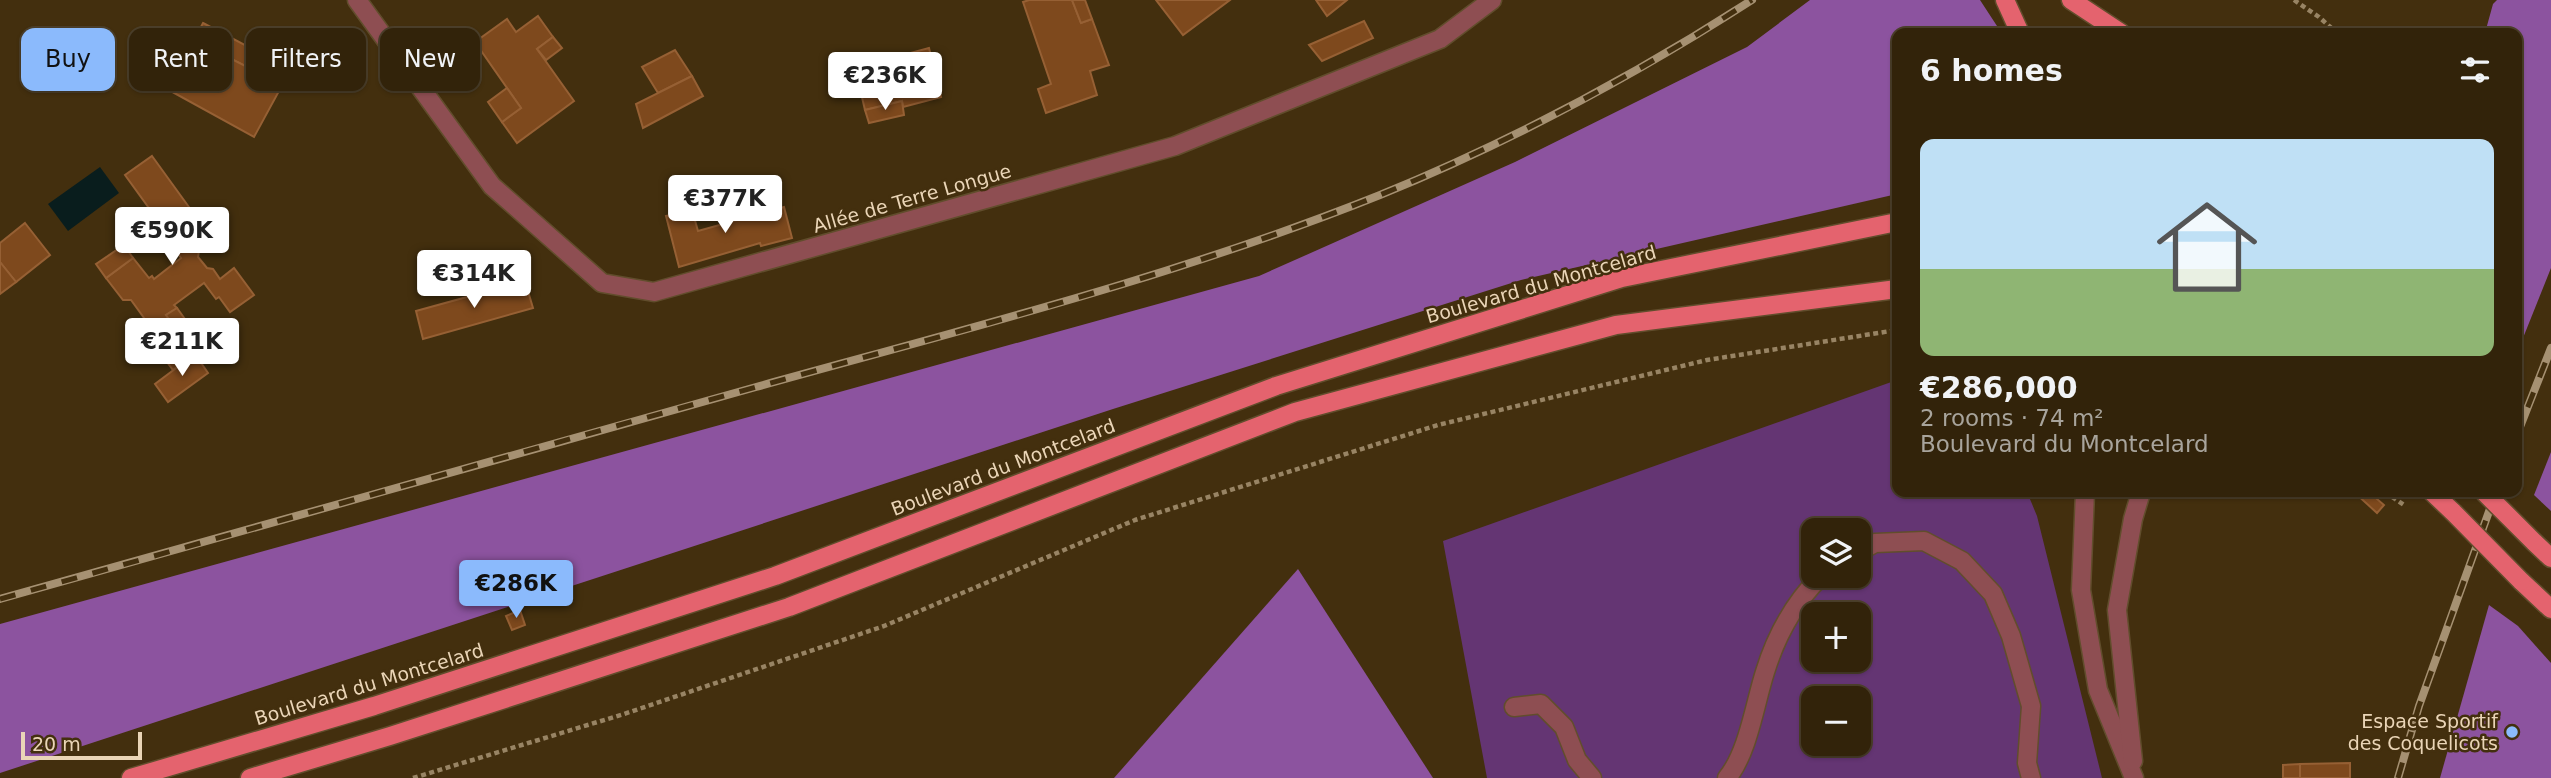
<!DOCTYPE html>
<html lang="en">
<head>
<meta charset="utf-8">
<style>
	body { margin:0; font-family:"DejaVu Sans",sans-serif; background:#3a2b13; color:#f1f3f6; height:100vh; display:flex; flex-direction:column; font-size:26px; white-space:nowrap }
	* { box-sizing:border-box; margin:0 }
	p { font-size:23px; color:#a8a49c }
	.icon { flex:none; width:38px; height:38px; fill:none; stroke:currentColor; stroke-width:2; stroke-linecap:round; stroke-linejoin:round }
	.map { position:relative; flex:1; overflow:hidden }
	.drawer { position:absolute; left:1892px; top:28px; width:630px; height:469px; display:flex; flex-direction:column; background:#32230a; border-radius:14px; box-shadow:0 2px 5px #0004,0 0 0 2px #4d402b }
	.drawer>* { flex:none }
	.guide { position:absolute; left:21px; top:28px; width:665px; height:63px; display:flex; gap:14px }
	.controls { position:absolute; left:1801px; top:518px; display:grid; gap:14px }
	.controls a { display:grid; place-items:center; width:70px; height:70px; border-radius:14px; background:#32230a; box-shadow:0 2px 5px #0004,0 0 0 2px #4d402b; font-size:35px }
	.scale { position:absolute; left:21px; bottom:18px; width:121px; box-sizing:border-box; padding-left:7px; border:4px solid #ead5b7; border-top:0; font-size:19px; line-height:24px; white-space:nowrap; color:#ead5b7; -webkit-text-stroke:5px #432f0e; paint-order:stroke }
	.price { position:absolute; translate:-50% -60px; padding:0 16px; border-radius:7px; background:#fff; color:#222; font-size:23px; line-height:46px; filter:drop-shadow(0 2px 4px #0008) }
	.price::after { content:''; position:absolute; left:50%; top:42px; width:21px; height:16px; margin-left:-10px; background:inherit; clip-path:polygon(0 0,100% 0,50% 100%) }
	.price.on { background:#8bbafc; color:#111 }
	ul { padding:0; list-style:none }
	li { display:grid; align-content:center; gap:14px; height:371px; padding:0 28px }
	li+li { border-top:2px solid #4d402b }
	li span { display:grid; place-items:center; height:217px; border-radius:14px; color:#555 }
	li>.icon { margin-inline-start:auto }
	span .icon { width:126px; height:126px; fill:#fffc; stroke-width:1 }
	li b { font-size:30px }
	h2 { display:flex; justify-content:space-between; align-items:center; height:84px; padding:0 28px; font-size:30px }
	.chip { padding:0 24px; border-radius:14px; background:#32230a; box-shadow:0 2px 5px #0004,0 0 0 2px #4d402b; font-size:24px; line-height:63px }
	.chip.on { background:#8bbafc; color:#111 }
	.map>svg:first-child { display:block }
	.green { fill:#643573; fill-rule:evenodd }
	.forest { fill:#8c539f }
	.water { fill:#091d1d }
	.building { fill:#7e491d; stroke:#966034; stroke-width:2 }
	.lines { fill:none; stroke-linecap:round; stroke-linejoin:round }
	.minor-casing { stroke:#614d2c; stroke-width:21 }
	.major-casing { stroke:#614d2c; stroke-width:21 }
	.path { stroke:#988464; stroke-width:4.5; stroke-dasharray:5 3.5; stroke-linecap:butt }
	.minor { stroke:#8e4e52; stroke-width:18 }
	.major { stroke:#e4636e; stroke-width:18 }
	.rail-casing { stroke:#a69172; stroke-width:8 }
	.rail { stroke:#432f0e; stroke-width:5; stroke-dasharray:16; stroke-linecap:butt }
	.major-bridge-casing { stroke:#614d2c; stroke-width:21; stroke-linecap:butt }
	.major-bridge { stroke:#e4636e; stroke-width:18 }
	.poi-dot { fill:#8bbafc; stroke:#432f0e; stroke-width:2.5 }
	.labels { text-anchor:middle; stroke-width:5; stroke-linejoin:round; paint-order:stroke }
	.street-label { font-size:19px; fill:#ead5b7; stroke:#432f0e }
	.poi-label { font-size:19px; fill:#ead5b7; stroke:#432f0e; text-anchor:end }
</style>
</head>
<body>
<div class="map">
<svg width="2551" height="778" viewBox="0 0 2551 778">
	<rect width="100%" height="100%" fill="#432f0e"/>
	<path class="green" d="M 1897,380 L 1897,492 L 2027,492 L 2037,516 L 2102,778 L 1487,778 L 1443,541 ZM 1813,530 L 1858,530 L 1858,576 L 1813,576 ZM 1813,614 L 1858,614 L 1858,660 L 1813,660 ZM 1813,698 L 1858,698 L 1858,744 L 1813,744 Z"/>
	<g class="forest">
		<path d="M 1810,0 L 1980,0 L 1997,26 L 1992,33 L 1897,33 L 1897,194 L 1521,280 L 1113,409 L 0,773 L 0,624 L 1259,276 L 1515,162 L 1747,47 Z"/>
		<path d="M 2497,0 L 2551,0 L 2551,268 L 2517,353 L 2516,33 L 2485,33 L 2493,4 Z"/>
		<path d="M 2551,452 L 2551,511 L 2534,495 Z"/>
		<path d="M 1298,569 L 1433,778 L 1114,778 Z"/>
		<path d="M 2489,605 L 2518,626 L 2551,663 L 2551,778 L 2440,778 Z"/>
	</g>
	<path class="water" d="M 100,167 L 119,193 L 68,231 L 48,204 Z"/>
	<g class="building">
		<path d="M 1029,0 L 1072,0 L 1081,23 L 1092,19 L 1109,65 L 1090,71 L 1097,95 L 1046,113 L 1038,89 L 1051,84 L 1023,2 Z"/>
		<path d="M 1072,0 L 1085,0 L 1092,19 L 1081,23 Z"/>
		<path d="M 1156,0 L 1230,0 L 1183,35 Z"/>
		<path d="M 1316,0 L 1347,0 L 1327,16 Z"/>
		<path d="M 538,16 L 553,37 L 537,49 L 574,101 L 517,143 L 502,122 L 521,108 L 475,42 L 507,19 L 516,32 Z"/>
		<path d="M 1364,21 L 1373,38 L 1322,61 L 1309,45 Z"/>
		<path d="M 203,23 L 264,55 L 255,71 L 194,40 Z"/>
		<path d="M 553,37 L 562,48 L 546,60 L 537,49 Z"/>
		<path d="M 194,40 L 255,71 L 264,55 L 291,69 L 254,137 L 167,89 Z"/>
		<path d="M 929,48 L 941,97 L 903,107 L 902,101 L 865,110 L 855,68 Z"/>
		<path d="M 675,50 L 692,76 L 658,93 L 642,67 Z"/>
		<path d="M 692,76 L 703,96 L 643,128 L 636,104 Z"/>
		<path d="M 507,88 L 521,108 L 502,122 L 488,102 Z"/>
		<path d="M 902,101 L 904,115 L 869,123 L 865,110 Z"/>
		<path d="M 152,156 L 207,232 L 193,243 L 199,251 L 198,257 L 207,268 L 213,269 L 220,279 L 234,268 L 254,295 L 230,312 L 219,297 L 216,299 L 204,283 L 174,305 L 177,308 L 166,315 L 195,354 L 173,370 L 141,327 L 144,318 L 131,300 L 123,300 L 106,278 L 133,258 L 149,278 L 152,276 L 154,279 L 181,258 L 170,242 L 172,240 L 125,175 Z"/>
		<path d="M 784,207 L 792,238 L 761,246 L 760,243 L 679,267 L 666,216 L 692,210 L 698,231 Z"/>
		<path d="M 25,223 L 50,255 L 16,282 L 0,262 L 0,243 Z"/>
		<path d="M 124,245 L 133,258 L 106,278 L 96,264 Z"/>
		<path d="M 0,262 L 16,282 L 0,294 Z"/>
		<path d="M 525,281 L 533,308 L 423,339 L 416,311 Z"/>
		<path d="M 177,308 L 195,333 L 184,340 L 166,315 Z"/>
		<path d="M 195,354 L 208,373 L 168,402 L 155,384 Z"/>
		<path d="M 2354,492 L 2369,492 L 2384,505 L 2377,513 Z"/>
		<path d="M 520,610 L 525,625 L 512,630 L 506,616 Z"/>
		<path d="M 2350,763 L 2350,778 L 2300,778 L 2300,764 Z"/>
		<path d="M 2300,764 L 2300,778 L 2283,778 L 2283,765 Z"/>
	</g>
	<g class="lines">
		<defs>
			<g id="minor">
				<path d="M 357,0 L 492,186 L 602,283 L 654,292 L 1175,146 L 1440,39 L 1492,0"/>
				<path d="M 2085,492 L 2081,590 L 2098,690 L 2134,778"/>
				<path d="M 1858,552 L 1875,543 L 1924,541 L 1962,561 L 1993,594 L 2011,636 L 2031,706 L 2027,763 L 2031,778"/>
				<path d="M 1514,707 L 1541,704 L 1564,727 L 1577,760 L 1592,778"/>
				<path d="M 2133,761 L 2117,610 L 2133,519 L 2141,492"/>
				<path d="M 1727,778 C 1748,753 1755,703 1765,672 C 1776,636 1795,602 1821,576"/>
			</g>
			<g id="major">
				<path d="M 2005,0 L 2020,33"/>
				<path d="M 2071,0 L 2121,33"/>
				<path d="M 2432,492 L 2453,512"/>
				<path d="M 2534,542 L 2551,558"/>
				<path d="M 2521,581 L 2551,609"/>
				<path d="M 131,778 L 374,706 L 775,576 L 1276,386 L 1622,278 L 1897,222"/>
				<path d="M 250,778 L 390,736 L 789,607 L 1295,412 L 1616,325 L 1897,289"/>
			</g>
		</defs>
		<use href="#minor" class="minor-casing"/>
		<use href="#major" class="major-casing"/>
		<g class="path">
			<path d="M 2294,0 L 2319,17 L 2337,33"/>
			<path d="M 2385,492 L 2404,505"/>
			<path d="M 413,778 L 624,714 L 884,626 L 1135,520 L 1438,425 L 1707,360 L 1897,330"/>
		</g>
		<use href="#minor" class="minor"/>
		<use href="#major" class="major"/>
		<defs>
			<g id="rail">
				<path d="M 2516,437 L 2551,348"/>
				<path d="M 0,599 C 252,529 504,457 756,387 C 965,329 1178,276 1380,195 C 1510,142 1634,76 1752,0"/>
				<path d="M 2398,778 L 2419,706 L 2496,492"/>
			</g>
		</defs>
		<use href="#rail" class="rail-casing"/>
		<use href="#rail" class="rail"/>
		<defs>
			<g id="major-bridge">
				<path d="M 2484,492 L 2534,542"/>
				<path d="M 2453,512 L 2521,581"/>
			</g>
		</defs>
		<use href="#major-bridge" class="major-bridge-casing"/>
		<use href="#major-bridge" class="major-bridge"/>
	</g>
	<circle class="poi-dot" cx="2512" cy="732" r="7"/>
	<g class="labels">
		<g class="street-label">
			<text transform="translate(912 198) rotate(-16)" y="7">Allée de Terre Longue</text>
			<text transform="translate(1541 284) rotate(-16)" y="7">Boulevard du Montcelard</text>
			<text transform="translate(1003 467) rotate(-21)" y="7">Boulevard du Montcelard</text>
			<text transform="translate(369 684) rotate(-17)" y="7">Boulevard du Montcelard</text>
		</g>
		<g class="poi-label">
			<text x="2498" y="728">Espace Sportif<tspan x="2498" dy="22">des Coquelicots</tspan></text>
		</g>
	</g>
</svg>
<div class="controls">
<a><svg class="icon" aria-label="layers" viewBox="0 0 24 24"><path d="M12 4l9 5-9 5-9-5zM3 14l9 5 9-5"/></svg></a>
<a>+</a>
<a>−</a>
</div>
<div class="scale">20 m</div>
<b class="price" style="left:885px;top:112px">€236K</b>
<b class="price" style="left:725px;top:235px">€377K</b>
<b class="price" style="left:172px;top:267px">€590K</b>
<b class="price" style="left:474px;top:310px">€314K</b>
<b class="price" style="left:182px;top:378px">€211K</b>
<b class="price on" style="left:516px;top:620px">€286K</b>
<div class="guide">
<a class="chip on">Buy</a>
<a class="chip">Rent</a>
<a class="chip">Filters</a>
<a class="chip">New</a>
</div>
<section class="drawer">
<h2>6 homes<svg class="icon" aria-label="filters" viewBox="0 0 24 24"><path d="M4 7h16M4 17h16"/><circle cx="9" cy="7" r="2"/><circle cx="15" cy="17" r="2"/></svg></h2>
<ul>
<li><span style="background:linear-gradient(#bfe0f5 60%,#8fb573 0)"><svg class="icon" aria-label="home" viewBox="0 0 24 24"><path d="M3 11l9-7 9 7M6 9v11h12V9"/></svg></span><div><b>€286,000</b><p>2 rooms · 74 m²</p><p>Boulevard du Montcelard</p></div></li>
</ul>
</section>
</div>
</body>
</html>
